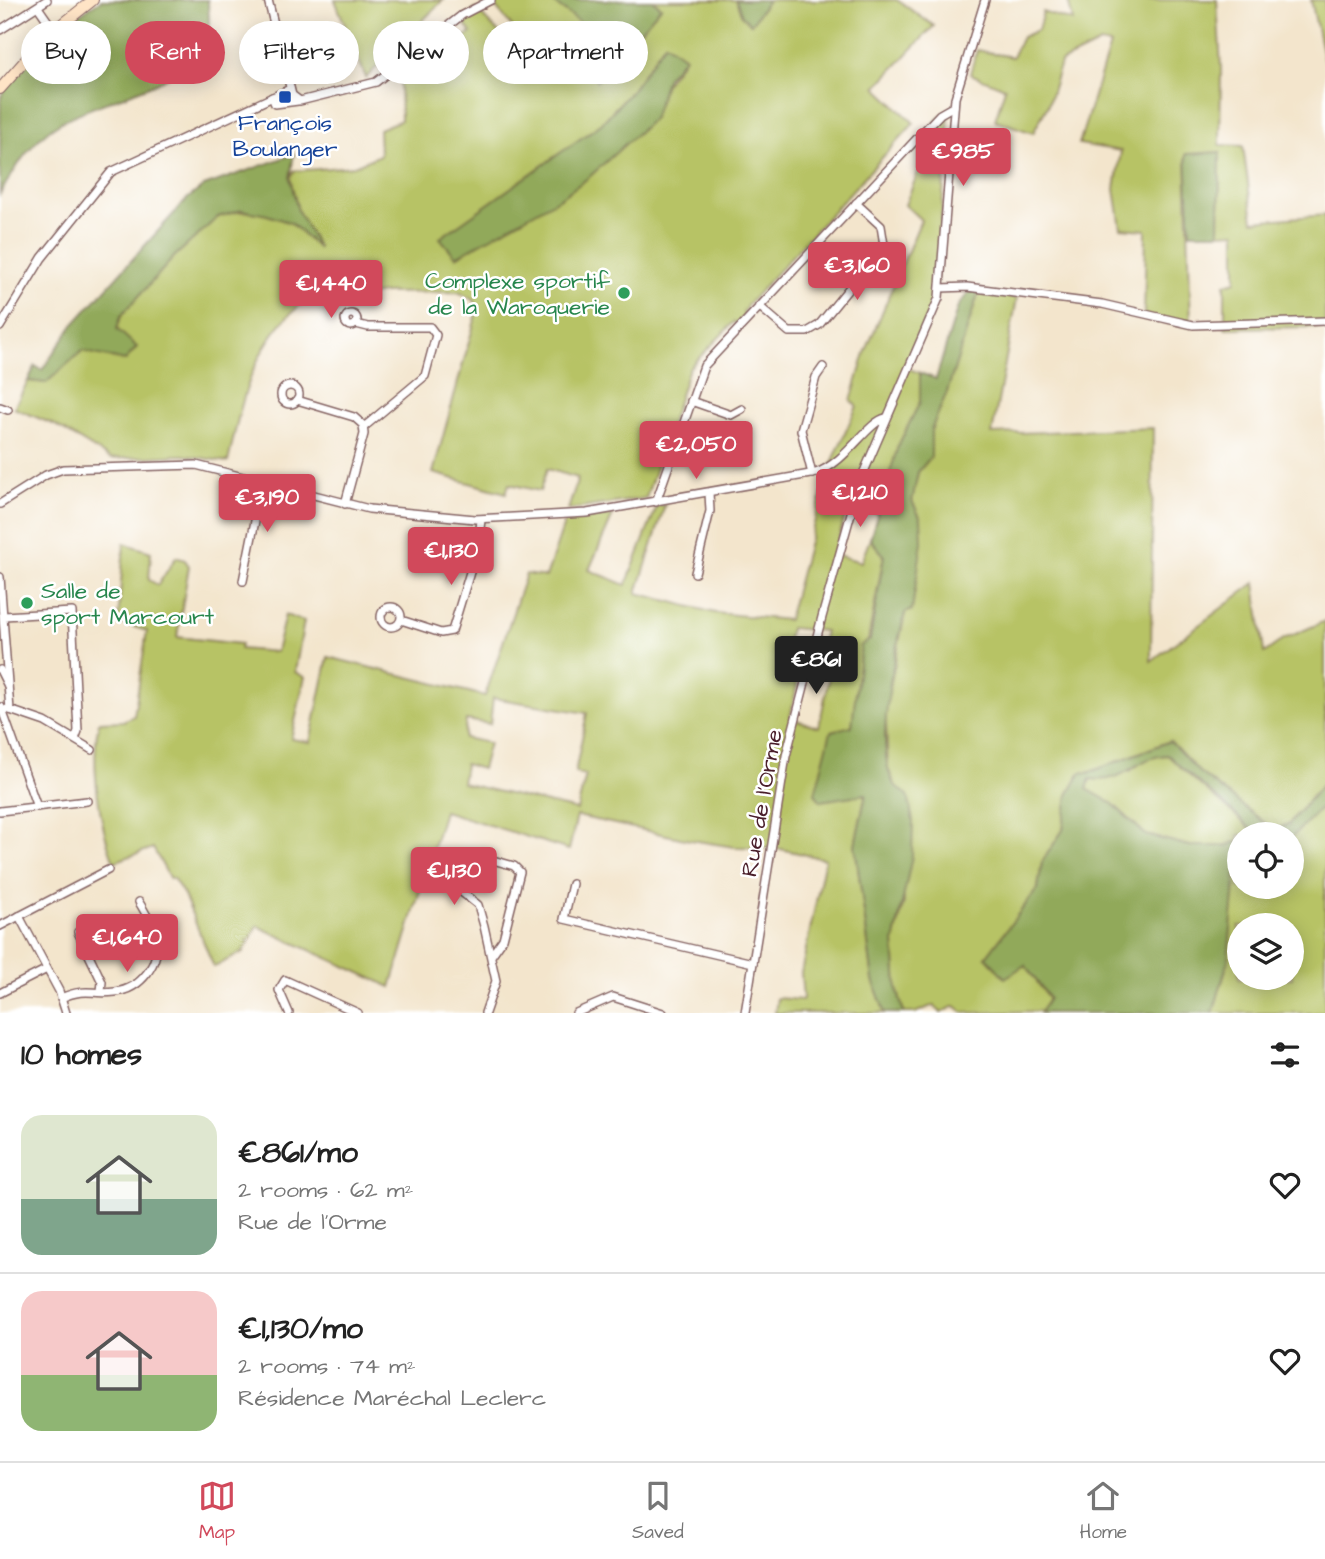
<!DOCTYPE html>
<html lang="en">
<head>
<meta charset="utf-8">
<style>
	body { margin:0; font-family:"Architects Daughter",sans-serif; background:#f2f2f2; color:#222; height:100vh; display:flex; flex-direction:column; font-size:26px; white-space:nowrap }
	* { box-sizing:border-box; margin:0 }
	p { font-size:23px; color:#767676 }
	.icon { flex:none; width:38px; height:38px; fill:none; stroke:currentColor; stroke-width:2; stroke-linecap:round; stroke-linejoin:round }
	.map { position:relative; height:1013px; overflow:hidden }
	.details { display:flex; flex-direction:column; background:#fff; flex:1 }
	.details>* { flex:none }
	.top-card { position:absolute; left:21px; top:21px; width:700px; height:63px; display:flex; gap:14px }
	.controls { position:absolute; left:1227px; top:822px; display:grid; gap:14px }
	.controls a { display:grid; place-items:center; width:77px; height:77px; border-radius:50%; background:#fff; box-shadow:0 4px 18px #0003; font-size:35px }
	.price { position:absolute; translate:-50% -60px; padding:0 16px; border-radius:7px; background:#d1495b; color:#fff; font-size:23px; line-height:46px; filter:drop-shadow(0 2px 4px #0008) }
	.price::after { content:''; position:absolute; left:50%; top:42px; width:21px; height:16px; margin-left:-10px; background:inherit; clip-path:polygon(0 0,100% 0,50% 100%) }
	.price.on { background:#222; color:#fff }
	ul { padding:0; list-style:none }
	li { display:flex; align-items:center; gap:21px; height:175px; padding:0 21px }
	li+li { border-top:2px solid #e0e0e0 }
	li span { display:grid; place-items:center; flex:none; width:196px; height:140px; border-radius:21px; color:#555 }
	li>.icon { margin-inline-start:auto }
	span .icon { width:84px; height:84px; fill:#fffc; stroke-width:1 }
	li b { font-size:30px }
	h2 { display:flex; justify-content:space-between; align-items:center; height:84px; padding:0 21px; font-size:30px }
	.pill { padding:0 24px; border-radius:32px; background:#fff; box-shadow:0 4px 18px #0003; font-size:24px; line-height:63px }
	.pill.on { background:#d1495b; color:#fff }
	.tab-bar { display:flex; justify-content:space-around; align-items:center; height:98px; border-top:2px solid #e0e0e0; background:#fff; font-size:19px; color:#767676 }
	.tab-bar a { display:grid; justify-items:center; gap:4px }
	.tab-bar .on { color:#d1495b }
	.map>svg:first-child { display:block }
	.green { fill:#b7c365; stroke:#807148; stroke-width:2; fill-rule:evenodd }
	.forest { fill:#91a95a; stroke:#6e6442; stroke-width:2 }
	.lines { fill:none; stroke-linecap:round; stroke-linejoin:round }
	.street-casing { stroke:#856463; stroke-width:10 }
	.secondary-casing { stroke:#856463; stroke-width:12 }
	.street { stroke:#fff; stroke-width:7 }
	.secondary { stroke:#ffe4c6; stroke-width:10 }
	.transit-dot { fill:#1a4fb4; stroke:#fff; stroke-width:2.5 }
	.leisure-dot { fill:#2e9e5b; stroke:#fff; stroke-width:2.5 }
	.labels { text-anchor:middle; stroke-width:5; stroke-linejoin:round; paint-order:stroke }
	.transit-label { font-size:23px; fill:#164399; stroke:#fff }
	.leisure-label { font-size:23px; fill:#27864d; stroke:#fff; text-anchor:end }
	.street-label { font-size:23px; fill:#4a1f2b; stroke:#fff }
</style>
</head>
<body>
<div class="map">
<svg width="1325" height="1013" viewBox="0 0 1325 1013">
	<rect width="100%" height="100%" fill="#fff"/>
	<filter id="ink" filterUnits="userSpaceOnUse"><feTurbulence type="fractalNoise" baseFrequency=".0143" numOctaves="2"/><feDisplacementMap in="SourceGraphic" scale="14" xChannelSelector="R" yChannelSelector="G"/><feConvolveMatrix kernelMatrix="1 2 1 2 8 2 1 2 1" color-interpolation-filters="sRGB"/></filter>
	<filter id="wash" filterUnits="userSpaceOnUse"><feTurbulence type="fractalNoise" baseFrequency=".00686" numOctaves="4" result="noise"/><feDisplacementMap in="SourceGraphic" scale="28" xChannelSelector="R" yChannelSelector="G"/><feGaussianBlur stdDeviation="1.57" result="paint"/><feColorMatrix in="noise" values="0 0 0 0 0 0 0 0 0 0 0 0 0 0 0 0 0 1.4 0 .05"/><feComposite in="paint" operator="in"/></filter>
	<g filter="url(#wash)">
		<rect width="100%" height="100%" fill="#f3e5cc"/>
		<g class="green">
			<path d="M 335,0 L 443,0 L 366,78 Z"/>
			<path d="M 499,0 L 550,0 L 590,29 L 597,81 L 661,7 L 652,0 L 736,0 L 742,16 L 751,24 L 768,0 L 897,0 L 934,26 L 876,87 L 914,123 L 748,304 L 743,313 L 745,315 L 737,324 L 734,322 L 689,368 L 646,498 L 568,510 L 578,478 L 547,469 L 540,491 L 509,484 L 506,493 L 433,473 L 478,309 L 474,300 L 458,292 L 383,293 L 363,296 L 335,285 C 324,292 309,298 298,307 C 251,346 241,406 228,462 L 183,455 L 111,459 L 55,425 L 14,408 L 28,381 L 46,383 L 82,350 L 117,329 L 121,316 C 140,295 198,225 221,216 C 242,208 269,211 290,222 C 300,228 309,240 318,248 L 298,211 L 290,178 L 294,171 L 354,166 L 380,155 L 379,129 L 401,120 L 400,83 L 471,33 L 461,19 L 476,9 L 506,40 L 514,29 L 492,3 ZM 665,43 L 685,57 L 616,151 L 588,178 L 560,198 L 519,220 L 454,230 L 601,124 L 631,91 Z"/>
			<path d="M 1068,0 L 1217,0 L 1221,68 L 1220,145 L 1243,146 L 1253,221 L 1325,215 L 1325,327 L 1225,328 L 1225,284 L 1236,281 L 1236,232 L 1219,233 L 1220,152 L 1186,155 L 1191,327 L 1144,319 L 1146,230 L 1121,228 L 1115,189 L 1121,151 L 1079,144 L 1110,45 L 1100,43 L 1061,62 L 1048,105 L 1033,133 L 995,120 L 1005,88 L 970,74 L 977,50 L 1012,57 L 1022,37 L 1038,30 L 1043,12 L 1073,21 Z"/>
			<path d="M 1311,0 L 1325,0 L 1325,60 L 1324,60 Z"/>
			<path d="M 943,114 L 949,116 L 936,288 L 933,304 L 904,367 L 920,373 L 920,402 L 898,446 L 879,514 L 848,506 L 834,554 L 861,562 L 870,539 L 884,555 L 852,726 L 839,732 L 821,801 L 866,793 L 855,845 L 873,980 L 885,1013 L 775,1013 L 777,998 L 803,1000 L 801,973 L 825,859 L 776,848 L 734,847 L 685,839 L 577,816 L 569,850 L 444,811 L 391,987 L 257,926 L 243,952 L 214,967 L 184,895 L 173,878 L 170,879 L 153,848 L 114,862 C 99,825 90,761 99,722 L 123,721 L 134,716 L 147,631 L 118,622 L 124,543 L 151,552 L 149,580 L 158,585 L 176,557 L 185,560 L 189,566 L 177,637 L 241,644 L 240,649 L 276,652 L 285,615 L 304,621 L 295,672 L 305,677 L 291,739 L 310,742 L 328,657 L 485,696 L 526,574 L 546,577 L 565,521 L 613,515 L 589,570 L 626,585 L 657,506 L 665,505 L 637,593 L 715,613 L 788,620 L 828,472 L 857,406 L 851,401 L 865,353 L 921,220 L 905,205 L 934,132 L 934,123 ZM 790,628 L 825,631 L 814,673 L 829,677 L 819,727 L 790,718 L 798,680 L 781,673 ZM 493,698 L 587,713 L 575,773 L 586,775 L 577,810 L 462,783 L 465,764 L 482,769 L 489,743 L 464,738 L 466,720 L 490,724 Z"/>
			<path d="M 979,291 L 1017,298 L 992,434 L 1153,428 L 1151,661 L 1255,583 L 1264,653 L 1284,639 L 1325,621 L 1325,781 L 1289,824 L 1274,830 L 1199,772 L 1170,741 L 1088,773 L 1081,772 L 1068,795 L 1063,830 L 1042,862 L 1038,888 L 986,957 L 1025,965 L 1049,999 L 1043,1011 L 964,1013 L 955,1006 L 941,1013 L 934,1005 L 915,1013 L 904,1013 L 897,989 L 894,942 L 904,902 L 896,787 L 888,769 L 886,724 L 886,706 L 905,613 L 912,610 L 921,519 L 912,501 L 918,472 L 931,457 L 931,430 L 947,392 Z"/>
			<path d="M 1168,755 C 1196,784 1228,807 1257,835 L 1239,835 L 1239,841 L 1225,846 L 1190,846 L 1146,835 L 1113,804 L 1087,789 L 1090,779 L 1130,771 L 1150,756 Z"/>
			<path d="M 1325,804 L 1325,1013 L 1213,1013 L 1228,961 L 1234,868 L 1239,864 L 1239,887 L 1292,887 L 1292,837 ZM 1239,926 L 1292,926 L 1292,978 L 1239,978 Z"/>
		</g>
		<g class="forest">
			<path d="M 101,0 L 208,0 C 208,11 211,27 207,37 C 190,87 98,98 58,124 C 32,140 15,168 0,194 C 0,175 0,110 1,97 C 14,64 71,18 101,0 Z"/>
			<path d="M 550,0 L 652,0 L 661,7 L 597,81 L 575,52 L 589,29 Z"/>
			<path d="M 736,0 L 768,0 L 751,24 L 742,16 Z"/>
			<path d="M 665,43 L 685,57 L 667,77 L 653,119 L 588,178 L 560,198 L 456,257 L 440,238 L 601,124 L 631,91 Z"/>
			<path d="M 1220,152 L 1219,233 L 1190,233 L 1186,154 Z"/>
			<path d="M 294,154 L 290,178 L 298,211 L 319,249 L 291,223 L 267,215 L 242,210 L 218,217 L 174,257 L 121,316 L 117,329 L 137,347 L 125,361 L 82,351 L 46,383 L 28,381 L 35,366 L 42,370 L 73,325 L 187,199 L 204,186 Z"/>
			<path d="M 971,290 L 979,291 L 947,392 L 931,430 L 931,457 L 918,472 L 912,501 L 921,519 L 922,542 L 912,610 L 905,613 C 895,652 872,751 895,785 C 898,789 904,792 908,795 L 913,821 L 912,856 L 894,942 L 897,989 L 904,1013 L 885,1013 L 873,980 L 855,845 L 866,794 L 821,801 L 815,794 L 831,731 L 852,726 L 861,645 L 870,640 L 884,555 L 870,539 L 898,446 L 920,402 L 920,373 L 936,379 L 958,306 Z"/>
			<path d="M 1170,741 L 1199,772 L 1274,830 L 1289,824 L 1325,781 L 1325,804 L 1292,837 L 1256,835 C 1230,806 1196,783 1168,755 C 1133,757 1126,785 1090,779 L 1087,789 L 1113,804 L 1146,835 L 1190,846 L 1225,846 L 1239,841 L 1228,961 L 1213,1013 L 1040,1013 L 1049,998 L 1025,965 L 1005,978 L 986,957 L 1038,888 L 1042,862 L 1063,830 L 1068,795 L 1081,772 L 1088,773 Z"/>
		</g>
	</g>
	<g filter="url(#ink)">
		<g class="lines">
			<defs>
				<g id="street">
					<path d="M 268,0 L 292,95 L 300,101 L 376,82 L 462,15 L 491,0"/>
					<path d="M 38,7 L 54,30"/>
					<path d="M 0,30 L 47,0"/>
					<path d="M 272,97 L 275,104 L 298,101"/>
					<path d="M 941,288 L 967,287 L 1102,304 L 1193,325 L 1325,321"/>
					<path d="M 759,306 L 789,332 L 807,332 L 819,325 L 884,245 L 881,226 L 856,203"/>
					<circle cx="351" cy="320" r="6"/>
					<path d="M 356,324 L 368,327 L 430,327 L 436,335 L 425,376 L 364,427"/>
					<path d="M 0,327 L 42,258 L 111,172 L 290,89"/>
					<circle cx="290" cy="395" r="9"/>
					<path d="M 297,400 L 354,417 L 363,425 L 364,434 L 345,504"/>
					<path d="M 691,401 L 731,415 L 742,409"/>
					<path d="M 0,407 L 8,410"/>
					<path d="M 812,474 L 801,430 L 816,377 L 823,367"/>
					<path d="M 656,502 L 704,366 L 940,114 L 954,106"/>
					<path d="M 0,504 L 46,475 L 63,469 L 196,465 L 369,509 L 475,519 L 587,513 L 816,473 C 847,462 867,422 886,418"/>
					<path d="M 695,573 L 710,511 L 709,493"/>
					<path d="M 0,577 L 10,710"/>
					<path d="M 243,581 L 263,481"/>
					<circle cx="391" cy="617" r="10"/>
					<path d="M 4,616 L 72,612 L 78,731 L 75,739"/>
					<path d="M 401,620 L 441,633 L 452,631 L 478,546 L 481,520"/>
					<path d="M 0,670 L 8,686"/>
					<path d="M 1,707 L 37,807"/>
					<path d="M 7,709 L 45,722 L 92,750"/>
					<path d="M 0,811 L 87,801"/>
					<path d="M 572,884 L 564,919 L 753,963"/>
					<path d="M 19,916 L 59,991 L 66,1013"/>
					<path d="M 0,926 L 108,870"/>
					<path d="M 78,932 L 102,982 L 101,991"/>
					<path d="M 0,993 L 47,969"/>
					<path d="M 61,998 C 87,987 91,995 115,992 C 141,989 161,963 156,937 C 153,925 146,914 139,902"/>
					<path d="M 289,1013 L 279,990 L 285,980 L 358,1013"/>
					<path d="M 485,1013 L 496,981 L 484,926 L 478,905 L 459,890 L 468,861 L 475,855 L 514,866 L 520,872 L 503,939 L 491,956"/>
					<path d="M 576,1013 L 613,997 L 663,1013"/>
					<path d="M 745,1013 L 786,756 L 822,617 L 860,481 L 939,298 L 955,98 L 985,0"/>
				</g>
				<path id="secondary" d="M 0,89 L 45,38 L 93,0"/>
			</defs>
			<use href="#street" class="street-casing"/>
			<use href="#secondary" class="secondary-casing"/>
			<use href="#street" class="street"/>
			<use href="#secondary" class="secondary"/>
		</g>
	</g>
	<rect class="transit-dot" x="278" y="90" width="14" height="14" rx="3.5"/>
	<g class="leisure-dot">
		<circle cx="624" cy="293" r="7"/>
		<circle cx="27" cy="603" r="7"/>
	</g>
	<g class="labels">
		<g class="transit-label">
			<text x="285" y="130">François<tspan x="285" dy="26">Boulanger</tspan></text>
		</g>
		<g class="leisure-label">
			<text x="610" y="288">Complexe sportif<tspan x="610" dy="26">de la Waroquerie</tspan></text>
			<text x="41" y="598" text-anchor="start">Salle de<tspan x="41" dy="26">sport Marcourt</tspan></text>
		</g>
		<g class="street-label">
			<text transform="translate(761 803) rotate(-80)" y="8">Rue de l'Orme</text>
		</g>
	</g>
</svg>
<div class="controls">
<a><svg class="icon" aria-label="locate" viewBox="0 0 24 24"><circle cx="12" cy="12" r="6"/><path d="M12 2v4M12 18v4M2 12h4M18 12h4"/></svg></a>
<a><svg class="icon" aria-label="layers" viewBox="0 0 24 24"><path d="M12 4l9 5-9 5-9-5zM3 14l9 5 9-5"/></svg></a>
</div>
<b class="price" style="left:963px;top:188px">€985</b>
<b class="price" style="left:857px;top:302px">€3,160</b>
<b class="price" style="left:331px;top:320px">€1,440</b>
<b class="price" style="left:696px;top:481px">€2,050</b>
<b class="price" style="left:860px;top:529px">€1,210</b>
<b class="price" style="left:267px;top:534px">€3,190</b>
<b class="price" style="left:451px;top:587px">€1,130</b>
<b class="price on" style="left:816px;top:696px">€861</b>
<b class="price" style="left:454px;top:907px">€1,130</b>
<b class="price" style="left:127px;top:974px">€1,640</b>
<div class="top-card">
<a class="pill">Buy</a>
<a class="pill on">Rent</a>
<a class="pill">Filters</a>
<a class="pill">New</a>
<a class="pill">Apartment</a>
</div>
</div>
<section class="details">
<h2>10 homes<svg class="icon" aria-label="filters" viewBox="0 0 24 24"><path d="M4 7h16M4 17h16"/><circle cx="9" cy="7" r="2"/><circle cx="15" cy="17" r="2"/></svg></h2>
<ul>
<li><span style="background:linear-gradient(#dfe7d0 60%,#7fa58c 0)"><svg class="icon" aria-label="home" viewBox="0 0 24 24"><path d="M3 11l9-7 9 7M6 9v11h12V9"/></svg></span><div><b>€861/mo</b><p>2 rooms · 62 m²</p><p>Rue de l'Orme</p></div><svg class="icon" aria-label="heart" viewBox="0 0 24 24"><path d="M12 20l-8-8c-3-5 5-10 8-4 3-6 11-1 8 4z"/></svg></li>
<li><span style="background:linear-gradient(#f6c9c9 60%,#8fb573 0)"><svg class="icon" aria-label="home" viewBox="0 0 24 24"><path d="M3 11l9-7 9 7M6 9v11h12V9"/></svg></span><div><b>€1,130/mo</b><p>2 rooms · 74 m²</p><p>Résidence Maréchal Leclerc</p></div><svg class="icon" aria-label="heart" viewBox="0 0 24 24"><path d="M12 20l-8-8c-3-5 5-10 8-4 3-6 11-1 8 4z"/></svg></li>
</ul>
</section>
<nav class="tab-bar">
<a class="on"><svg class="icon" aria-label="map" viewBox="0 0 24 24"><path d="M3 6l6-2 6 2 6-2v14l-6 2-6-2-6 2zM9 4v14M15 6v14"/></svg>Map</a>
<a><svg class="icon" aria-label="saved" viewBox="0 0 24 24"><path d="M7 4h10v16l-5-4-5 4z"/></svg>Saved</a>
<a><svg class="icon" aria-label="home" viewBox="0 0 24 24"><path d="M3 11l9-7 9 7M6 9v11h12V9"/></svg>Home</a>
</nav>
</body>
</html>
